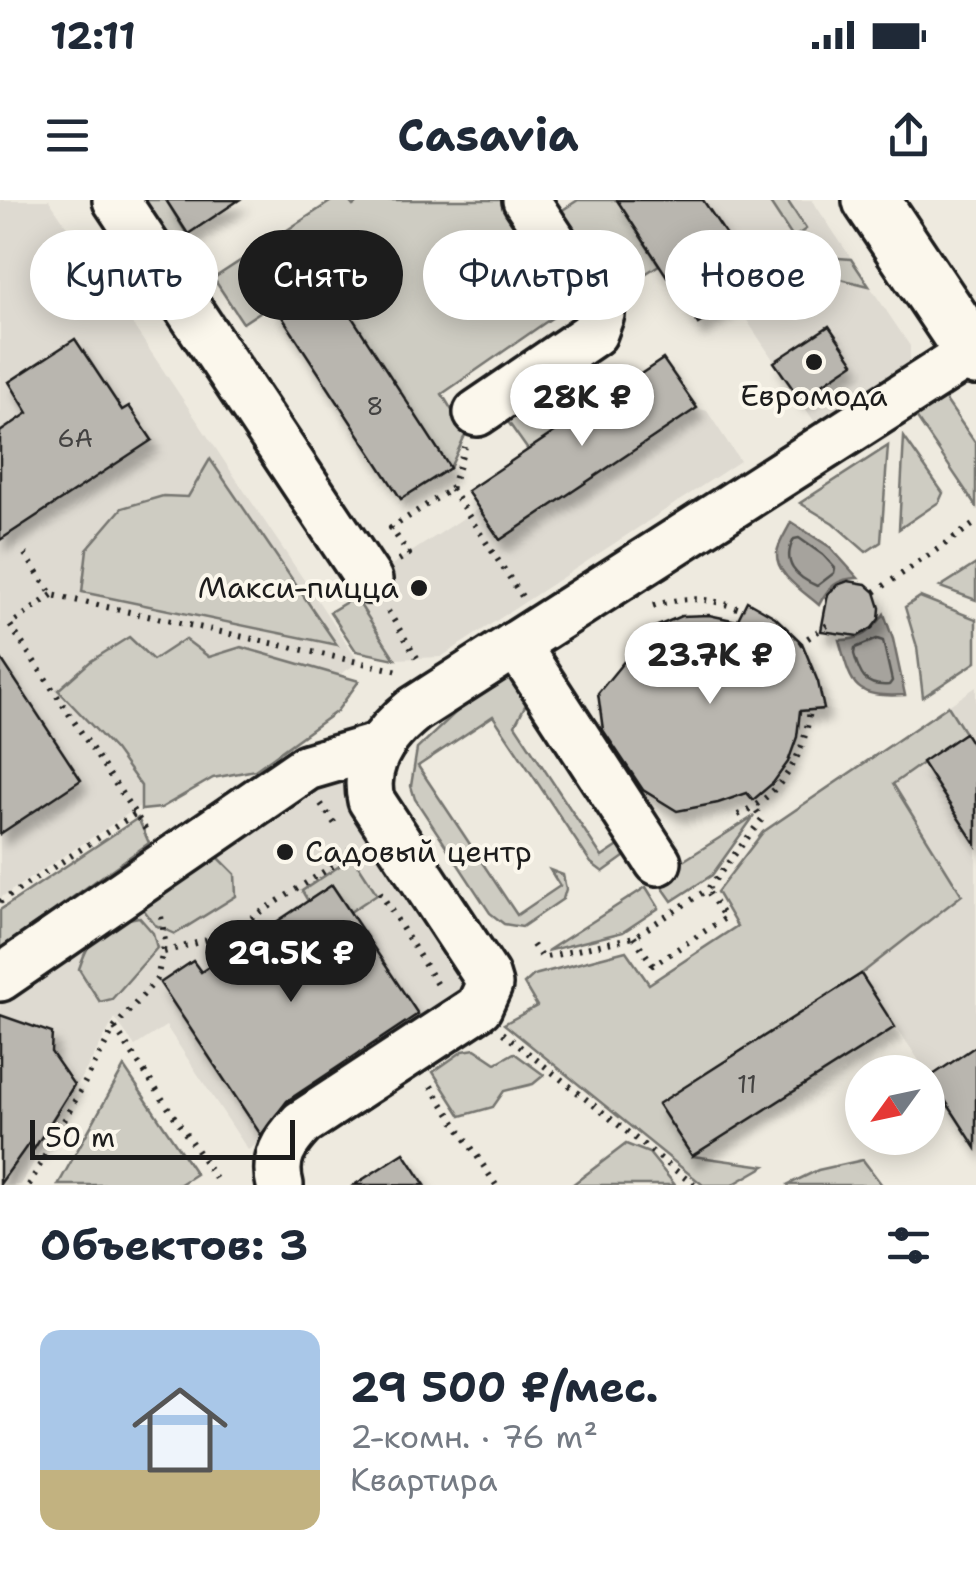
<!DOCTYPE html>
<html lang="ru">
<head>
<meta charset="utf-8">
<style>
	body { margin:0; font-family:"Shantell Sans",sans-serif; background:#f2f2f3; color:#1f2937; height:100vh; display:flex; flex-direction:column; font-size:38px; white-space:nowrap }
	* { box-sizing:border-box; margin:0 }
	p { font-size:32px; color:#747a83 }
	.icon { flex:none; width:55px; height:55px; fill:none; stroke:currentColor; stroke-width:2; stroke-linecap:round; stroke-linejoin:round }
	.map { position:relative; height:985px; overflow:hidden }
	.details { display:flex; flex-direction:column; background:#fff; flex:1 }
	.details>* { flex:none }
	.guide { position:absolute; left:30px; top:30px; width:918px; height:90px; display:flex; gap:20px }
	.needle { width:65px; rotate:237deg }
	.controls { position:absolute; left:845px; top:855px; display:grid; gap:20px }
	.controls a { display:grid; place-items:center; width:100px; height:100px; border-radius:50%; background:#fff; box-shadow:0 5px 25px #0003; font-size:50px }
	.scale { position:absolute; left:30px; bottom:25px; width:265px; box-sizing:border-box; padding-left:10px; border:5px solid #1c1c1c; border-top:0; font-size:28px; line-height:35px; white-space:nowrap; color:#1c1c1c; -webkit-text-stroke:8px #fbf7ec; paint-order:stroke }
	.price { position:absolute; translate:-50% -85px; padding:0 22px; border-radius:35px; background:#fff; color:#222; font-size:32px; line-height:65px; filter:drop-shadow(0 2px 5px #0008) }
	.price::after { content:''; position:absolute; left:50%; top:60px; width:30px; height:22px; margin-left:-15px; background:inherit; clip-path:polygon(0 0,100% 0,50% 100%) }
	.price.on { background:#1c1c1c; color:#fff }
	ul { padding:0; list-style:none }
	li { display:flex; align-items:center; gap:30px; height:250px; padding:0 40px }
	li span { display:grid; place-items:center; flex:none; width:280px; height:200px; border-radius:20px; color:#555 }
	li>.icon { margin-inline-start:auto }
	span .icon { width:120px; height:120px; fill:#fffc; stroke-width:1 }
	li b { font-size:42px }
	h2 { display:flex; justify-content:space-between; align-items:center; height:120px; padding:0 40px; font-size:42px }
	.chip { padding:0 35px; border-radius:45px; background:#fff; box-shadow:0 5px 25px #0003; font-size:35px; line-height:90px }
	.chip.on { background:#1c1c1c; color:#fff }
	.status { display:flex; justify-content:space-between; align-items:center; height:70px; padding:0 50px; background:#fff; direction:ltr }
	.status svg { height:28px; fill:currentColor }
	header { display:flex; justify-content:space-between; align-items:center; height:130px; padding:0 40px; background:#fff; font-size:45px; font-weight:700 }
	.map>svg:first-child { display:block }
	.built { fill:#dedad1 }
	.green { fill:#ceccc2; stroke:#75746f; stroke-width:2.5 }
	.water { fill:#a6a39d; stroke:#6f6d69; stroke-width:2.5 }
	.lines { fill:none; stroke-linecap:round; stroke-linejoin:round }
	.shore { stroke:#535250; stroke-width:2.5 }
	.building { fill:#b9b6af; stroke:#1c1c1c; stroke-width:2.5; filter:url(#shadow) }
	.minor-casing { stroke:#1c1c1c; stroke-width:52 }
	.major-casing { stroke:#1c1c1c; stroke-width:62 }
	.path { stroke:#1c1c1c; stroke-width:6; stroke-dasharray:2.5 8; stroke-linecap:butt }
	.minor { stroke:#fbf7ec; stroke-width:45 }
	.major { stroke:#fbf7ec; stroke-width:55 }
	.poi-dot { fill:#1c1c1c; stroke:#fbf7ec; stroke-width:4 }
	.labels { text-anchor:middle; stroke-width:8; stroke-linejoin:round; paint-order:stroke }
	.number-label { font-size:25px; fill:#434241 }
	.poi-label { font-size:30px; fill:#1c1c1c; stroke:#fbf7ec }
</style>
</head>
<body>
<div class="status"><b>12:11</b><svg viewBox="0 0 49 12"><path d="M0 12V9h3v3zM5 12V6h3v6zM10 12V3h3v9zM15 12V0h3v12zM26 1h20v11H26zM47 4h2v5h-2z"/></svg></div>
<header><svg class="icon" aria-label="menu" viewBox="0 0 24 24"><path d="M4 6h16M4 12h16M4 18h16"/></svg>Casavia<svg class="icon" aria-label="share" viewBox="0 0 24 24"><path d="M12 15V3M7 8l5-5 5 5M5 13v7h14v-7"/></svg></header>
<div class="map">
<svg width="976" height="985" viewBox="0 0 976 985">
	<defs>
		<filter id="shadow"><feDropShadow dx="6" dy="11" stdDeviation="5" flood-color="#0004"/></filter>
	</defs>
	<rect width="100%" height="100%" fill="#eeeadf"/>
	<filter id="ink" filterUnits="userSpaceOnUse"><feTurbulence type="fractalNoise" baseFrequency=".01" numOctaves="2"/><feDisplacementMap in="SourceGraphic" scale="20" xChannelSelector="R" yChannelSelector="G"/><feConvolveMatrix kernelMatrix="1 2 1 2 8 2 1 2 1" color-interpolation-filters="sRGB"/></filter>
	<g filter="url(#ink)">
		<g class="built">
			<path d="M 0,0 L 49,0 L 359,462 L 0,698 Z"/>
			<path d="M 703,0 L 812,0 L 910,146 L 910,168 L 820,230 L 734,101 L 758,84 Z"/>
			<path d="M 697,208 L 707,211 L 740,261 L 441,457 L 395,459 L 350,392 L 479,308 L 501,340 Z"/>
			<path d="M 976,487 L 976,846 L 930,877 L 861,774 L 962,695 L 893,583 L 965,534 L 948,506 Z"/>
			<path d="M 313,540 L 460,761 L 469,789 L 453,811 L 248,950 L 166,826 L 135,846 L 115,818 L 21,985 L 0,985 L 0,751 Z"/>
		</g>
		<g class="green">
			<path d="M 145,0 L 166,0 L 214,78 L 333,0 L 348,0 L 353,6 L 362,0 L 505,0 L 569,96 L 559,113 L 442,194 L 466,233 L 450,268 L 321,72 L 243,123 L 214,79 L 202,86 Z"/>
			<path d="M 578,0 L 617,0 L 659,65 L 614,94 L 559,22 L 561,11 Z"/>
			<path d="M 768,0 L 787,0 L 806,29 L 793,38 Z"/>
			<path d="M 817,46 L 825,57 L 851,59 L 869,86 L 819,74 L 804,54 Z"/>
			<path d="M 572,170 L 595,205 L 528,250 L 504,216 Z"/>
			<path d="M 938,196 L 945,199 L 976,244 L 976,306 L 912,211 Z"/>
			<path d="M 904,237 L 943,293 L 939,302 L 899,329 Z"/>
			<path d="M 888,246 L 881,342 L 866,352 L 833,323 L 800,303 Z"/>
			<path d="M 210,259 L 337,445 L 82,392 L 87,349 L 122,308 L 163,296 L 188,297 Z"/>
			<path d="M 976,364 L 976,400 L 940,387 Z"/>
			<path d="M 355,397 L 395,459 L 356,451 L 330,412 Z"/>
			<path d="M 920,397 L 976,419 L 976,462 L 923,497 L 917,447 L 905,407 Z"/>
			<path d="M 129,437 L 153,460 L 185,439 L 209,457 L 241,447 L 359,481 L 337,511 L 255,570 L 213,578 L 161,608 L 141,610 L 141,586 L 115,550 L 58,490 L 91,461 Z"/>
			<path d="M 507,477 L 522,487 L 527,502 L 515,525 L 602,657 L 623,643 L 624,657 L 603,672 L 591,663 L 493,516 L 418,566 L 517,715 L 560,686 L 550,670 L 563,675 L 566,689 L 563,699 L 522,727 L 504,724 L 490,713 L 415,599 L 411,586 L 417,549 L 490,480 Z"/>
			<path d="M 948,506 L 965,533 L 893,584 L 962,695 L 861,774 L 659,904 L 693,956 L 765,966 L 732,985 L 703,985 L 504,824 L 537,806 L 524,784 L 534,775 L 626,751 L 649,784 L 737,726 L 717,692 L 763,632 Z"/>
			<path d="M 754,616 L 712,675 L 672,701 L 656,678 Z"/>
			<path d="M 138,618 L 149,643 L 0,749 L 0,710 Z"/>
			<path d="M 217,656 L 235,674 L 236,696 L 175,734 L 155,725 L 141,706 L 196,658 Z"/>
			<path d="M 353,657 L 377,694 L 350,712 L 332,685 L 308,701 L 302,691 Z"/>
			<path d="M 646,687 L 659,708 L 623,732 L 547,751 Z"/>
			<path d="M 139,717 L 153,733 L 157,748 L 112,799 L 100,802 L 79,769 C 91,733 101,723 139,717 Z"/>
			<path d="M 475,849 L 496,863 L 514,853 L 544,875 L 533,884 L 504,891 L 493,907 L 461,916 L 433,872 L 463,851 Z"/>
			<path d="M 124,867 L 196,974 L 179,985 L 58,985 Z"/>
			<path d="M 626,944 L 649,953 L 675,985 L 572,985 Z"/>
			<path d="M 863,960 L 882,985 L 787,985 L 818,970 Z"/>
		</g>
		<g class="water">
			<path d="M 791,322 L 830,347 L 858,378 C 838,378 827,388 819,405 C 806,393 775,375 777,353 C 778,343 787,331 791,322 Z"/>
			<path d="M 884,414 L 893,439 L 905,495 C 853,498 852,486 839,440 C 859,441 873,431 884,414 Z"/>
		</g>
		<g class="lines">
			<g class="shore">
				<path d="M 799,338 L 823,355 L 835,368 L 834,373 L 817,386 C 796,377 781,363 794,339 Z"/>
				<path d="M 877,439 L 883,441 L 892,481 L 889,485 C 864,487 860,475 854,454 L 855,448 Z"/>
			</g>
		</g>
		<g class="building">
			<path d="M 166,0 L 239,0 L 188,34 Z"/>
			<path d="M 617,0 L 703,0 L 759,84 L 698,124 Z"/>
			<path d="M 322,71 L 450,268 L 401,299 L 273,103 Z"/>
			<path d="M 829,126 L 854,163 L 800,199 L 774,162 Z"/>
			<path d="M 75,139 L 122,210 L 129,206 L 152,240 L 0,340 L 0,232 L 28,213 L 9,182 Z"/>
			<path d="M 663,159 L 697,208 L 500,340 L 467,291 Z"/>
			<path d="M 848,381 L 866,384 L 875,392 L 880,408 L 879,419 L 872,428 L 858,436 L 821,431 L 828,394 L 837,385 Z"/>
			<path d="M 747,401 L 775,417 L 802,443 L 818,482 L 824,509 L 800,511 L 797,537 L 788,562 L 773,583 L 753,600 L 747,593 L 718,603 L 677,611 L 643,590 L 603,530 L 598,493 L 644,437 L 641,433 L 681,416 L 709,415 L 737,421 Z"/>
			<path d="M 0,457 L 81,580 L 0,634 Z"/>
			<path d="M 965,533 L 976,550 L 976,645 L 922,562 Z"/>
			<path d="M 332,685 L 418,814 L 287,901 L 261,935 L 160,783 L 193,761 L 201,772 Z"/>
			<path d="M 861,774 L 895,827 L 692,956 L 658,904 Z"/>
			<path d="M 0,815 L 52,833 L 51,852 L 74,885 L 34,949 L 29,943 L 0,984 Z"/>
			<path d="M 976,846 L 976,948 L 930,877 Z"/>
			<path d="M 404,953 L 425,985 L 354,985 Z"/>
		</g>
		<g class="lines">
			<defs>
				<g id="minor">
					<path d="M 116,0 L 369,380"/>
					<path d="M 477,213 L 594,133 L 601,114 L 526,0"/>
					<path d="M 516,444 L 658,662"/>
					<path d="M 0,778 L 307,567 L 379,546"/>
					<path d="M 280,985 C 273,958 284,942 302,923 L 479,807 L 489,785 L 486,775 L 371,600 C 362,562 387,531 415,509 L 972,152"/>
				</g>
				<path id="major" d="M 871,0 L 976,157"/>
			</defs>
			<use href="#minor" class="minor-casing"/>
			<use href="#major" class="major-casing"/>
			<g class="path">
				<path d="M 451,289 L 523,398"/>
				<path d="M 25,354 L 52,395 L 399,471"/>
				<path d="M 399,360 L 409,354 L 391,328 L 451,289 L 465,247"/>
				<path d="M 875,392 L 974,324"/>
				<path d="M 52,395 L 10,425 L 146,630"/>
				<path d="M 653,406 C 687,395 710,398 743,410"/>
				<path d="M 388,411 L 421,464"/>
				<path d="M 799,444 L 829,424"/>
				<path d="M 321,604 L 337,627"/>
				<path d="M 738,615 C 782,594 804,557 810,510"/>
				<path d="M 380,692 L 439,788"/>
				<path d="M 0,702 L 135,614"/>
				<path d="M 634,737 L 653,765 L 725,718 L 707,690"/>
				<path d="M 533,745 L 542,758 L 634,737 L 707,690 L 762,619 L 754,607"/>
				<path d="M 164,752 L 225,735 L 353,653 L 349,646"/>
				<path d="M 115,828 L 220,985"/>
				<path d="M 503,833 L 694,985"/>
				<path d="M 431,886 L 496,985"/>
				<path d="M 29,985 L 115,827 L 157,779 L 165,741 L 161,716"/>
			</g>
			<use href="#minor" class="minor"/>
			<use href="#major" class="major"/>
		</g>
	</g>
	<g class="poi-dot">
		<circle cx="814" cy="162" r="10"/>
		<circle cx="419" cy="388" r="10"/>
		<circle cx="285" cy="652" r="10"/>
	</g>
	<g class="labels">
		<g class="number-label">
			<text x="375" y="215">8</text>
			<text x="75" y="247">6А</text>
			<text x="747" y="893">11</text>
		</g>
		<g class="poi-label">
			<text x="814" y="206">Евромода</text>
			<text x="399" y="398" text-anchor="end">Макси-пицца</text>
			<text x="305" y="662" text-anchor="start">Садовый центр</text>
		</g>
	</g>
</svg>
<div class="controls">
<a><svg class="needle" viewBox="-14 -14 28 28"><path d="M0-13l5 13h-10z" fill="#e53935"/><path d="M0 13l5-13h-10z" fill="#747a83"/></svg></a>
</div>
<div class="scale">50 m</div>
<b class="price" style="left:582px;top:249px">28K ₽</b>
<b class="price" style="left:710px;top:507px">23.7K ₽</b>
<b class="price on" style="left:291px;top:805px">29.5K ₽</b>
<div class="guide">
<a class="chip">Купить</a>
<a class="chip on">Снять</a>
<a class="chip">Фильтры</a>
<a class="chip">Новое</a>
</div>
</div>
<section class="details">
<h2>Объектов: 3<svg class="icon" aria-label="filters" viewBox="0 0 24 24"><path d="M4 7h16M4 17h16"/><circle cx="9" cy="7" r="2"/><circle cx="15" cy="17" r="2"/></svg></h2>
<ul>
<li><span style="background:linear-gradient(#a9c7e8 70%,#c2b280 0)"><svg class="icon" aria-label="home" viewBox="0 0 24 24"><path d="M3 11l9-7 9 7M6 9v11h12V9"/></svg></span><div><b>29 500 ₽/мес.</b><p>2-комн. · 76 m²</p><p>Квартира</p></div></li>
</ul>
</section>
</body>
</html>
